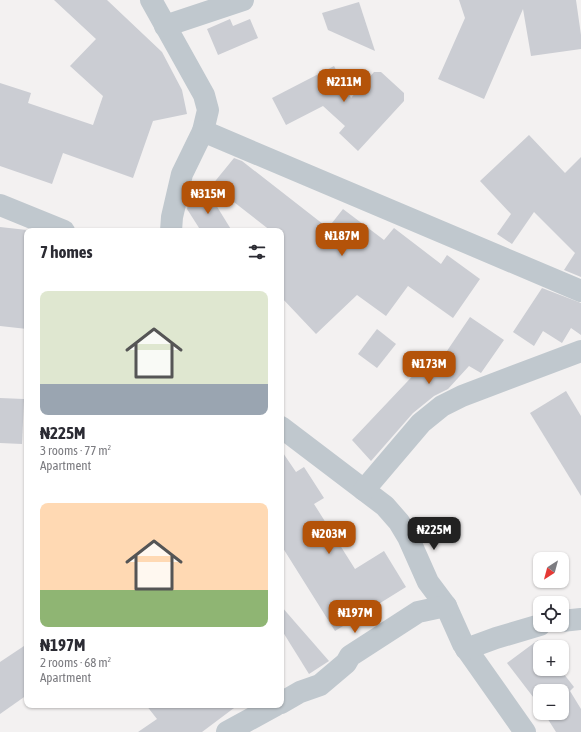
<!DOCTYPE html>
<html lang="en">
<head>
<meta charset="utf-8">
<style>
	body { margin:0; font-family:"Asap Condensed",sans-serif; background:#f2f2f3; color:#2b2b33; height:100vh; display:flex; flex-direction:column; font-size:15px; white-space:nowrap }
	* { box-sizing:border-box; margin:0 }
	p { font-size:13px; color:#7c7c81 }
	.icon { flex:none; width:22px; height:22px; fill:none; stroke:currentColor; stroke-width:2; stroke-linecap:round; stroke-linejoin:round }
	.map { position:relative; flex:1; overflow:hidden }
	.details { position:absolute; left:24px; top:228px; width:260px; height:480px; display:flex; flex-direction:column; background:#fff; border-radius:8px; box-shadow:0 1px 3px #0004 }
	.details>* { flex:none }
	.needle { width:26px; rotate:216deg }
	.controls { position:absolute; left:533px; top:552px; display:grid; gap:8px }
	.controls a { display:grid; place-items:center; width:36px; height:36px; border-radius:8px; background:#fff; box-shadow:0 1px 3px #0004; font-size:20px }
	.price { position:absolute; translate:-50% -34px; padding:0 9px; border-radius:8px; background:#b45309; color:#fff; font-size:13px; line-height:26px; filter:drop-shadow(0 1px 2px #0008) }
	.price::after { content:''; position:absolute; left:50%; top:24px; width:12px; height:9px; margin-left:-6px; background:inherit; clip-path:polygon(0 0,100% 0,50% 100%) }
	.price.current { background:#222; color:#fff }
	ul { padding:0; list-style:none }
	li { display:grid; align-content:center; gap:8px; height:212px; padding:0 16px }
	li span { display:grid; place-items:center; height:124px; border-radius:8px; color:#555 }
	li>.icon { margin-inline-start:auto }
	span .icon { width:72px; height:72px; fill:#fffc; stroke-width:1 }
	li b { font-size:17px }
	h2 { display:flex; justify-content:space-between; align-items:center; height:48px; padding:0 16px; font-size:17px }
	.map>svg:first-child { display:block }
	.building { fill:#cbcdd3 }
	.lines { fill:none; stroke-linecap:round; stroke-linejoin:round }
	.street { stroke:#c0c8ce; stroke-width:22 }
</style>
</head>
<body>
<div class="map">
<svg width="581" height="732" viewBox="0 0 581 732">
	<rect width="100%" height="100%" fill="#f3f1f1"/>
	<g class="building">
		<path d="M 54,0 L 107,0 L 162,52 L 182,90 L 187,114 L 153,121 L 133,178 L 63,153 L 52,184 L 0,166 L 0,83 L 31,93 L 28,103 L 93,125 L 103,96 L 70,66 L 96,39 Z"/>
		<path d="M 459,0 L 576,0 L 581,35 L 581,49 L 531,56 L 523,9 L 484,99 L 438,79 L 465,18 Z"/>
		<path d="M 359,2 L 375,51 L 328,30 L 322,13 Z"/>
		<path d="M 230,19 L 233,26 L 250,19 L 258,38 L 218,55 L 207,29 Z"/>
		<path d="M 334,66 L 351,98 L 374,72 L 381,72 L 404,93 L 404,101 L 358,151 L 339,133 L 345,126 L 323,106 L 286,125 L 272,98 Z"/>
		<path d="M 529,135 L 565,173 L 581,157 L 581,277 L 564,270 L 575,253 L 534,212 L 512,244 L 497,234 L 511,214 L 480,181 Z"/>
		<path d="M 234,158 L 242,161 L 328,228 L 343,209 L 384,240 L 394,228 L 441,264 L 447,255 L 480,279 L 453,318 L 408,286 L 386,316 L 357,295 L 316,334 L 281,297 L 281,231 L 271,231 L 212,185 Z"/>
		<path d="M 208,192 L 232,231 L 201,231 L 187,209 L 188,205 Z"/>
		<path d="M 0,227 L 27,230 L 27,329 L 0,326 Z"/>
		<path d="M 542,288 L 581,303 L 581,335 L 571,328 L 562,343 L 543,331 L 534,346 L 513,332 Z"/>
		<path d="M 470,317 L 504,340 L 481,373 L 469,366 L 448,389 L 434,396 L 413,413 L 371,461 L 352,440 L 423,365 L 432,373 Z"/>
		<path d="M 377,329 L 396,344 L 377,368 L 358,354 Z"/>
		<path d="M 566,391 L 581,416 L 581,496 L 530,413 Z"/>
		<path d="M 0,398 L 24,399 L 22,444 L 0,443 Z"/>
		<path d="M 281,450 L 296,472 L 304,467 L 324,498 L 314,504 L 355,569 L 384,551 L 406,587 L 335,631 L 281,545 Z"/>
		<path d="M 281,606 L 329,661 L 309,674 L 281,629 Z"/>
		<path d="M 538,640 L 543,647 L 540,647 L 540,669 L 560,669 L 574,687 L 570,691 L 581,709 L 581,732 L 556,732 L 544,713 L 562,713 L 562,691 L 540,691 L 540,706 L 507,663 Z"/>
		<path d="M 27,644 L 27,695 L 0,714 L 0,662 Z"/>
		<path d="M 146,705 L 238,705 L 202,732 L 138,732 L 157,719 Z"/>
	</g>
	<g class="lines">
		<g class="street">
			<path d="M 151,0 L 204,95 L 208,110 L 203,131 L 182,174 L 172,217 L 171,231"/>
			<path d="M 165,26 L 243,0"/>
			<path d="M 203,131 L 581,291"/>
			<path d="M 0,205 L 64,231"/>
			<path d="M 281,427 L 385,506 L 399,522 L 408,537 L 428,582 L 446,606 L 463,644 L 525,732"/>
			<path d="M 364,490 L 421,423 L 442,406 L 462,396 L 581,351"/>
			<path d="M 562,621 L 581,619"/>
			<path d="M 466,649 L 496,638 L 540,625"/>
			<path d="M 281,703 L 300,692 L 320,685 L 346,663 L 350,656 L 418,612 L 446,606"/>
			<path d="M 227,732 L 276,705"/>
		</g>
	</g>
</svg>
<div class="controls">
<a><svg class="needle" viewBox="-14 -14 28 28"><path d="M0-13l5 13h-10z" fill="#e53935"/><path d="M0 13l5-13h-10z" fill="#7c7c81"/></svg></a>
<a><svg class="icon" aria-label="locate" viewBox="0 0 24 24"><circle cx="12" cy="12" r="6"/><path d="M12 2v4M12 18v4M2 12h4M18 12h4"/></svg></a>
<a>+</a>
<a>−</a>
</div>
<b class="price" style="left:344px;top:103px">₦211M</b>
<b class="price" style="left:208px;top:215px">₦315M</b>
<b class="price" style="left:342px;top:257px">₦187M</b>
<b class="price" style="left:429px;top:385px">₦173M</b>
<b class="price current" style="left:434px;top:551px">₦225M</b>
<b class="price" style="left:329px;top:555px">₦203M</b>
<b class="price" style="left:355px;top:634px">₦197M</b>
<section class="details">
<h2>7 homes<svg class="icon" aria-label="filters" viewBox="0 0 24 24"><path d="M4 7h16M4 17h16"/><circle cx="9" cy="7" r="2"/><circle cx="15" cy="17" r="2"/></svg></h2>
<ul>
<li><span style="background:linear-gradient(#dfe7d0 75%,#9aa5b1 0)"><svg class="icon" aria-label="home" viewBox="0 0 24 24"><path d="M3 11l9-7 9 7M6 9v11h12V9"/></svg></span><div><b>₦225M</b><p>3 rooms · 77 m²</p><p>Apartment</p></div></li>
<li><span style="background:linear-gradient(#ffd9b3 70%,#8fb573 0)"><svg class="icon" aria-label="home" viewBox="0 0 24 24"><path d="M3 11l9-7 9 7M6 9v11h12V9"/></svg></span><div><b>₦197M</b><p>2 rooms · 68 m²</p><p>Apartment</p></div></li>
</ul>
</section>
</div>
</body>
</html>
